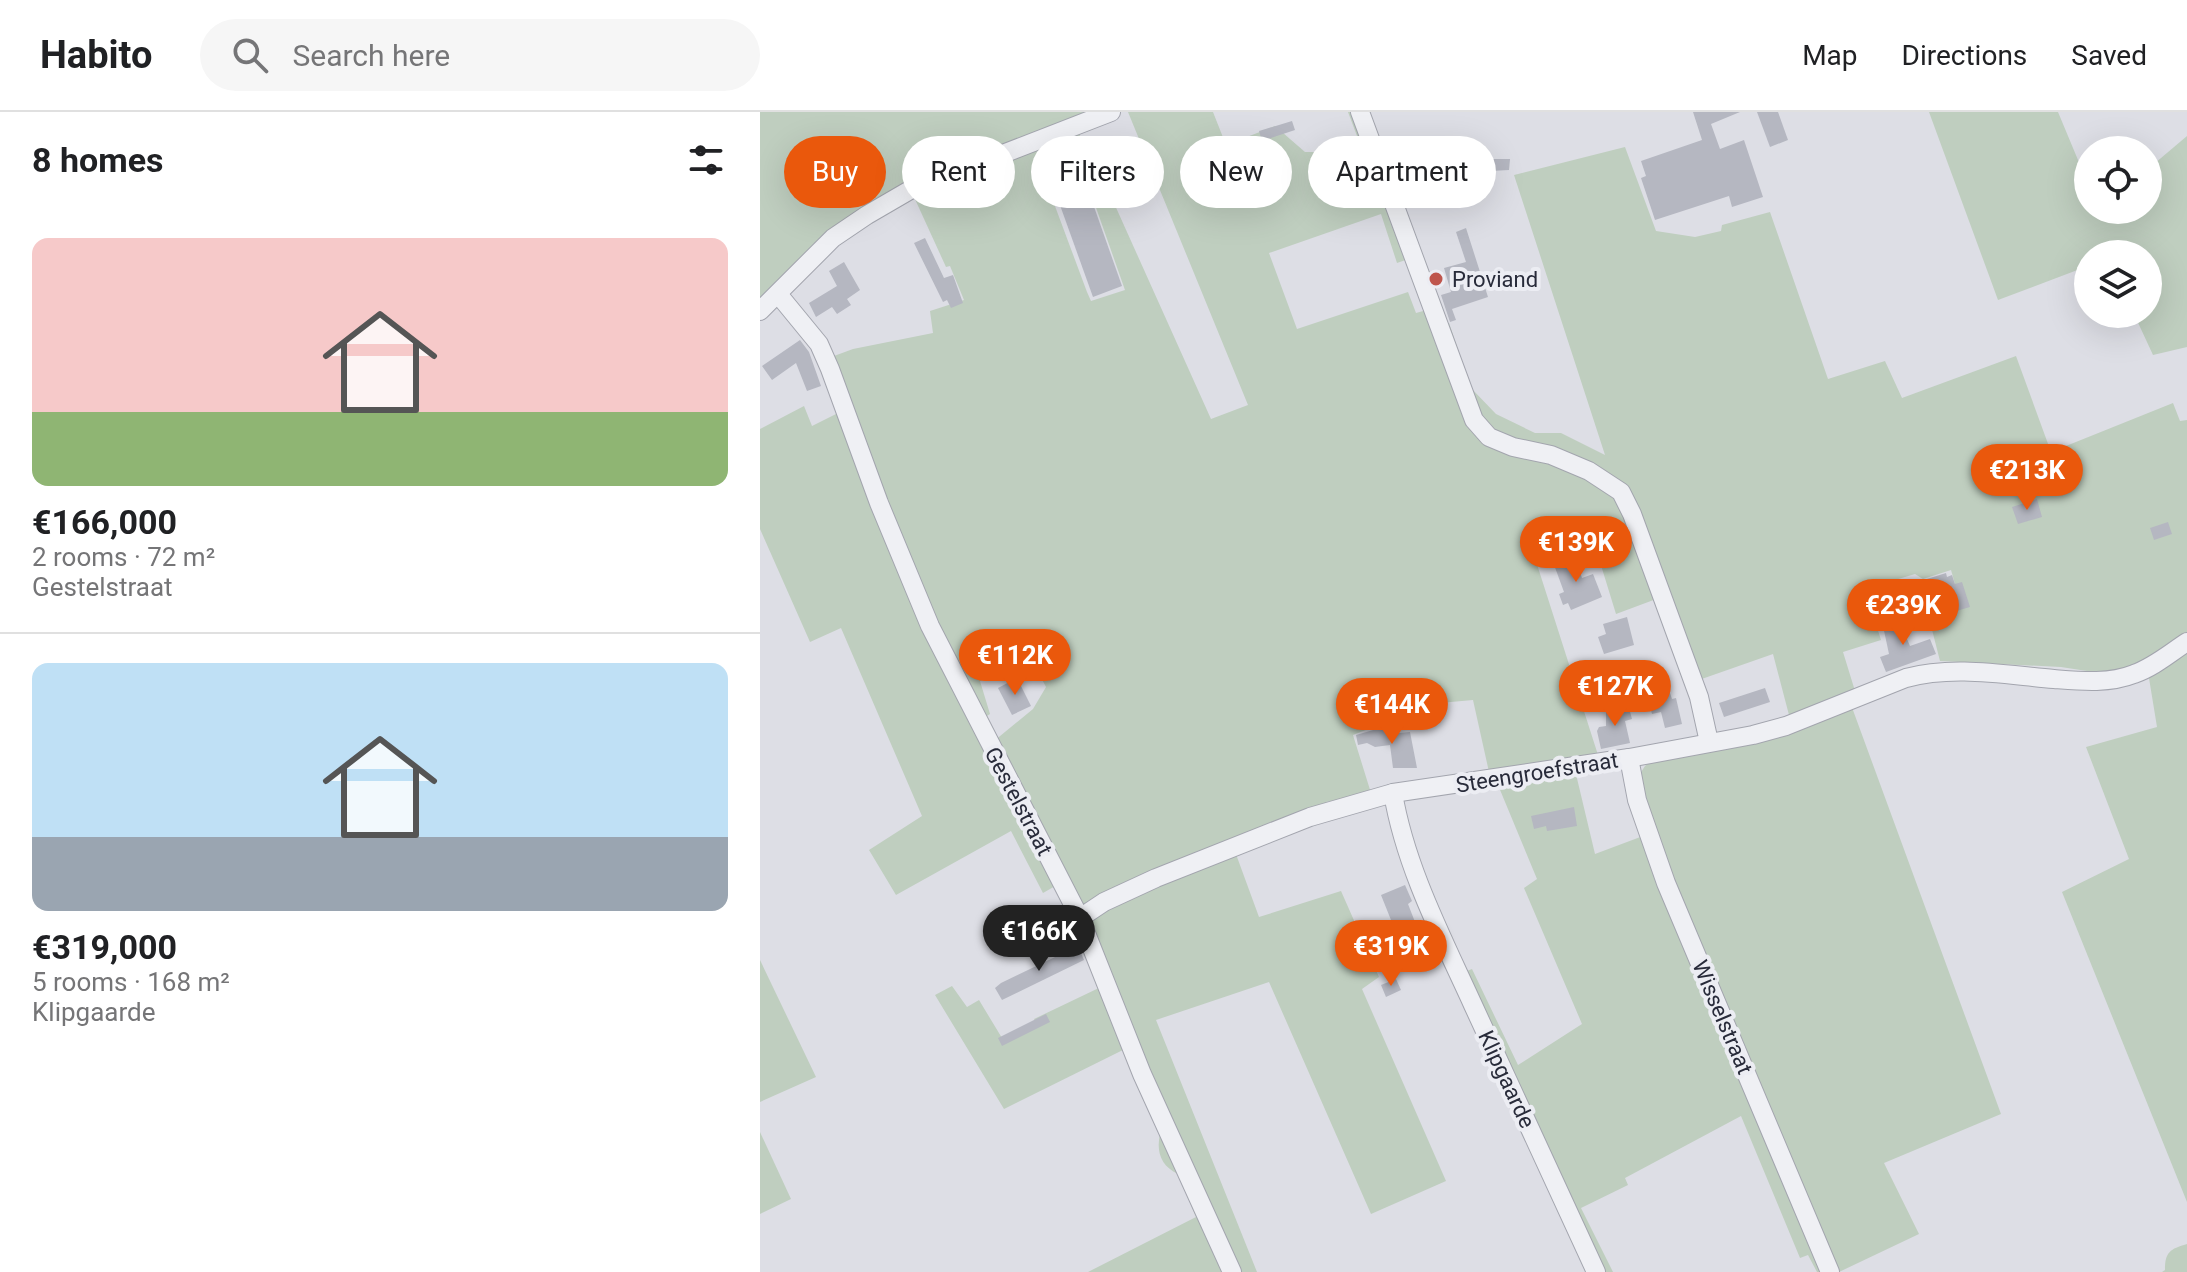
<!DOCTYPE html>
<html lang="en">
<head>
<meta charset="utf-8">
<style>
	body { margin:0; font-family:Roboto,sans-serif; background:#f6f6f6; color:#202124; height:100vh; display:flex; flex-direction:column; font-size:30px; white-space:nowrap }
	* { box-sizing:border-box; margin:0 }
	p { font-size:26px; color:#757577 }
	.icon { flex:none; width:44px; height:44px; fill:none; stroke:currentColor; stroke-width:2; stroke-linecap:round; stroke-linejoin:round }
	.map { position:relative; flex:1; overflow:hidden }
	.drawer { display:flex; flex-direction:column; background:#fff; width:760px }
	.drawer>* { flex:none }
	.banner { position:absolute; left:24px; top:24px; width:760px; height:72px; display:flex; gap:16px }
	.fabs { position:absolute; left:1314px; top:24px; display:grid; gap:16px }
	.fabs a { display:grid; place-items:center; width:88px; height:88px; border-radius:50%; background:#fff; box-shadow:0 8px 32px #0002; font-size:40px }
	.price { position:absolute; translate:-50% -68px; padding:0 18px; border-radius:28px; background:#ea580c; color:#fff; font-size:26px; line-height:52px; filter:drop-shadow(0 2px 4px #0008) }
	.price::after { content:''; position:absolute; left:50%; top:48px; width:24px; height:18px; margin-left:-12px; background:inherit; clip-path:polygon(0 0,100% 0,50% 100%) }
	.price.active { background:#222; color:#fff }
	ul { padding:0; list-style:none }
	li { display:grid; align-content:center; gap:16px; height:424px; padding:0 32px }
	li+li { border-top:2px solid #e0e0e0 }
	li span { display:grid; place-items:center; height:248px; border-radius:16px; color:#555 }
	li>.icon { margin-inline-start:auto }
	span .icon { width:144px; height:144px; fill:#fffc; stroke-width:1 }
	li b { font-size:34px }
	h2 { display:flex; justify-content:space-between; align-items:center; height:96px; padding:0 32px; font-size:34px }
	.pill { padding:0 28px; border-radius:36px; background:#fff; box-shadow:0 8px 32px #0002; font-size:28px; line-height:72px }
	.pill.active { background:#ea580c; color:#fff }
	header { display:flex; align-items:center; gap:48px; box-sizing:border-box; height:112px; padding:0 40px; background:#fff; border-bottom:2px solid #e0e0e0 }
	header strong { font-size:38px }
	nav { display:flex; gap:44px; margin-inline-start:auto; font-size:28px }
	.search { width:560px; height:72px; background:#f6f6f6; display:flex; align-items:center; gap:20px; box-sizing:border-box; padding:0 28px; border-radius:44px; color:#757577; font-size:30px }
	main { display:flex; flex:1; min-height:0 }
	.map>svg:first-child { display:block }
	.green { fill:#bfcebf }
	.building { fill:#b5b7c1 }
	.lines { fill:none; stroke-linecap:round; stroke-linejoin:round }
	.minor-casing { stroke:#a3a5ae; stroke-width:20 }
	.minor { stroke:#eff0f4; stroke-width:18 }
	.poi-dot { fill:#bf564d; stroke:#ecedf3; stroke-width:3 }
	.labels { text-anchor:middle; stroke-width:8; stroke-linejoin:round; paint-order:stroke }
	.poi-label { font-size:22px; fill:#282b3a; stroke:#ecedf3; text-anchor:start }
	.street-label { font-size:22px; fill:#282b3a; stroke:#ecedf3 }
</style>
</head>
<body>
<header>
<strong>Habito</strong>
<div class="search"><svg class="icon" aria-label="search" viewBox="0 0 24 24"><circle cx="10" cy="10" r="6"/><path d="M15 15l6 6"/></svg>Search here</div>
<nav><a>Map</a><a>Directions</a><a>Saved</a></nav>
</header>
<main>
<section class="drawer">
<h2>8 homes<svg class="icon" aria-label="filters" viewBox="0 0 24 24"><path d="M4 7h16M4 17h16"/><circle cx="9" cy="7" r="2"/><circle cx="15" cy="17" r="2"/></svg></h2>
<ul>
<li><span style="background:linear-gradient(#f6c9c9 70%,#8fb573 0)"><svg class="icon" aria-label="home" viewBox="0 0 24 24"><path d="M3 11l9-7 9 7M6 9v11h12V9"/></svg></span><div><b>€166,000</b><p>2 rooms · 72 m²</p><p>Gestelstraat</p></div></li>
<li><span style="background:linear-gradient(#bfe0f5 70%,#9aa5b1 0)"><svg class="icon" aria-label="home" viewBox="0 0 24 24"><path d="M3 11l9-7 9 7M6 9v11h12V9"/></svg></span><div><b>€319,000</b><p>5 rooms · 168 m²</p><p>Klipgaarde</p></div></li>
</ul>
</section>
<div class="map">
<svg width="1427" height="1160" viewBox="0 0 1427 1160">
	<rect width="100%" height="100%" fill="#dddee5"/>
	<g class="green">
		<path d="M 0,0 L 335,0 L 78,113 L 51,135 L 0,188 Z"/>
		<path d="M 368,0 L 453,0 L 466,33 L 515,14 L 545,40 L 603,40 L 588,0 L 610,0 L 657,144 L 637,151 L 621,102 L 509,141 L 537,217 L 648,180 L 656,201 L 674,196 L 680,213 L 689,211 L 711,276 L 736,302 L 775,321 L 801,321 L 845,343 L 754,63 L 865,35 L 896,119 L 935,125 L 961,119 L 962,113 L 1010,100 L 1068,267 L 1125,249 L 1142,286 L 1256,244 L 1291,340 L 1413,291 L 1420,309 L 1427,308 L 1427,520 L 1371,556 L 1340,561 L 1301,555 L 1180,549 L 1168,502 L 1201,493 L 1191,458 L 1163,467 L 1155,462 L 1105,477 L 1121,528 L 1083,540 L 1095,579 L 1029,603 L 1013,542 L 936,569 L 907,483 L 856,502 L 832,424 L 774,443 L 838,643 L 729,660 L 713,588 L 647,594 L 618,605 L 616,614 L 593,623 L 611,681 L 566,690 L 567,697 L 473,734 L 499,805 L 581,779 L 619,865 L 602,877 L 686,1069 L 611,1102 L 509,870 L 396,908 L 497,1160 L 328,1160 L 436,1105 L 418,1062 C 401,1054 396,1040 400,1022 L 411,1017 L 234,629 L 273,597 L 286,575 L 271,546 L 220,569 L 230,602 L 222,607 L 173,510 L 94,303 L 74,244 L 93,237 L 173,221 L 170,199 L 204,188 L 190,154 L 186,155 L 154,85 L 307,22 L 324,65 L 289,78 L 327,180 L 331,189 L 365,178 L 327,70 L 330,67 L 313,22 L 319,22 L 336,51 L 451,307 L 488,293 Z"/>
		<path d="M 1169,0 L 1298,0 L 1328,72 L 1328,98 L 1388,98 L 1388,57 L 1427,24 L 1427,235 L 1393,243 L 1374,202 L 1388,202 L 1388,142 L 1328,142 L 1328,154 L 1238,188 Z"/>
		<path d="M 44,294 L 52,314 L 78,301 L 297,773 L 283,781 L 251,719 L 136,783 L 109,738 L 162,704 L 81,516 L 50,530 L 0,417 L 0,317 Z"/>
		<path d="M 1427,532 L 1427,1090 L 1302,780 L 1369,747 L 1326,635 L 1397,615 L 1388,560 Z"/>
		<path d="M 1090,590 L 1241,1002 L 1124,1051 L 1159,1122 L 1079,1160 L 1057,1160 L 1048,1143 L 1040,1146 L 981,1004 L 865,1066 L 868,1073 L 821,1096 L 853,1160 L 829,1160 L 694,864 L 712,857 L 758,953 L 822,912 L 764,776 L 777,767 L 738,673 L 815,658 L 835,742 L 891,721 L 878,665 L 885,654 L 893,648 L 937,643 Z"/>
		<path d="M 0,848 L 56,965 L 0,990 Z"/>
		<path d="M 192,874 L 207,895 L 219,888 L 245,931 L 278,915 L 274,907 L 343,874 L 367,936 L 244,997 L 175,883 Z"/>
		<path d="M 0,1020 L 31,1087 L 0,1102 Z"/>
		<path d="M 1427,1132 L 1427,1160 L 1402,1160 L 1405,1158 C 1405,1140 1410,1137 1427,1132 Z"/>
	</g>
	<g class="building">
		<path d="M 933,0 L 980,0 L 951,12 L 960,37 L 984,28 L 1003,85 L 972,95 L 969,84 L 895,108 L 881,66 L 886,64 L 881,49 L 942,28 Z"/>
		<path d="M 997,0 L 1018,0 L 1028,28 L 1010,35 Z"/>
		<path d="M 532,9 L 535,18 L 502,29 L 499,19 Z"/>
		<path d="M 731,47 L 750,47 L 749,58 L 731,59 Z"/>
		<path d="M 326,72 L 362,174 L 333,185 L 296,82 Z"/>
		<path d="M 706,116 L 728,185 L 692,197 L 696,208 L 690,210 L 681,183 L 691,180 L 684,156 L 706,150 L 696,120 Z"/>
		<path d="M 165,126 L 184,166 L 193,163 L 203,191 L 191,196 L 187,188 L 183,190 L 154,131 Z"/>
		<path d="M 84,150 L 100,178 L 87,187 L 91,193 L 77,202 L 72,195 L 56,205 L 49,191 L 77,174 L 69,159 Z"/>
		<path d="M 40,228 L 49,240 L 61,274 L 47,279 L 36,251 L 12,268 L 2,254 Z"/>
		<path d="M 1277,387 L 1282,405 L 1258,412 L 1252,395 Z"/>
		<path d="M 1408,410 L 1412,422 L 1394,428 L 1390,416 Z"/>
		<path d="M 813,442 L 822,466 L 833,462 L 842,485 L 811,498 L 808,491 L 803,493 L 799,482 L 804,480 L 793,450 Z"/>
		<path d="M 1186,461 L 1187,465 L 1192,463 L 1195,472 L 1202,470 L 1210,495 L 1193,500 L 1195,506 L 1184,509 L 1180,494 L 1174,496 L 1173,493 L 1159,497 L 1154,479 L 1162,477 L 1160,472 L 1167,470 L 1167,467 Z"/>
		<path d="M 1137,504 L 1150,534 L 1170,527 L 1176,542 L 1126,560 L 1120,545 L 1129,542 L 1123,514 L 1126,512 L 1125,508 Z"/>
		<path d="M 867,505 L 874,533 L 844,542 L 838,525 L 846,522 L 843,512 Z"/>
		<path d="M 901,555 L 912,587 L 916,586 L 922,612 L 905,616 L 901,600 L 892,602 L 888,588 L 860,594 L 857,581 L 884,576 L 879,563 Z"/>
		<path d="M 257,566 L 271,594 L 252,603 L 238,576 Z"/>
		<path d="M 1005,576 L 1010,590 L 964,605 L 959,591 Z"/>
		<path d="M 868,592 L 872,607 L 865,609 L 870,631 L 841,637 L 837,619 L 839,615 L 846,614 L 846,598 Z"/>
		<path d="M 627,614 L 628,622 L 650,620 L 657,656 L 633,656 L 630,633 L 615,635 L 607,631 L 598,633 L 596,623 Z"/>
		<path d="M 814,695 L 817,714 L 787,719 L 786,714 L 774,717 L 771,704 Z"/>
		<path d="M 645,773 L 652,789 L 648,792 L 655,810 L 635,818 L 621,783 Z"/>
		<path d="M 318,834 L 324,848 L 242,888 L 235,876 L 241,871 Z"/>
		<path d="M 636,867 L 641,878 L 626,885 L 621,873 Z"/>
		<path d="M 286,902 L 290,910 L 242,934 L 238,926 Z"/>
	</g>
	<g class="lines">
		<defs>
			<g id="minor">
				<path d="M 600,0 L 714,308 L 729,325 L 753,335 L 791,343 L 829,359 L 861,380 L 872,402 L 939,585 L 949,630"/>
				<path d="M 18,182 L 59,232 L 70,257 L 119,391 L 170,514 L 320,806 L 382,962 L 472,1160"/>
				<path d="M 0,199 L 73,126 L 107,103 L 150,78 L 351,0"/>
				<path d="M 869,646 L 877,688 L 906,771 L 1070,1160"/>
				<path d="M 633,681 C 645,754 682,825 713,893 C 754,982 795,1071 836,1160"/>
				<path d="M 320,806 L 344,790 L 396,766 L 550,705 L 633,681 L 869,646 L 993,623 L 1026,614 L 1146,566 C 1194,553 1245,563 1294,567 C 1320,569 1349,572 1374,562 C 1394,555 1410,541 1427,530"/>
			</g>
		</defs>
		<use href="#minor" class="minor-casing"/>
		<use href="#minor" class="minor"/>
	</g>
	<circle class="poi-dot" cx="676" cy="167" r="8"/>
	<g class="labels">
		<g class="poi-label">
			<text x="692" y="175">Proviand</text>
		</g>
		<g class="street-label">
			<text transform="translate(777 660) rotate(-9)" y="8">Steengroefstraat</text>
			<text transform="translate(259 689) rotate(62)" y="8">Gestelstraat</text>
			<text transform="translate(963 905) rotate(67)" y="8">Wisselstraat</text>
			<text transform="translate(747 967) rotate(65)" y="8">Klipgaarde</text>
		</g>
	</g>
</svg>
<div class="fabs">
<a><svg class="icon" aria-label="locate" viewBox="0 0 24 24"><circle cx="12" cy="12" r="6"/><path d="M12 2v4M12 18v4M2 12h4M18 12h4"/></svg></a>
<a><svg class="icon" aria-label="layers" viewBox="0 0 24 24"><path d="M12 4l9 5-9 5-9-5zM3 14l9 5 9-5"/></svg></a>
</div>
<b class="price" style="left:1267px;top:400px">€213K</b>
<b class="price" style="left:816px;top:472px">€139K</b>
<b class="price" style="left:1143px;top:535px">€239K</b>
<b class="price" style="left:255px;top:585px">€112K</b>
<b class="price" style="left:855px;top:616px">€127K</b>
<b class="price" style="left:632px;top:634px">€144K</b>
<b class="price active" style="left:279px;top:861px">€166K</b>
<b class="price" style="left:631px;top:876px">€319K</b>
<div class="banner">
<a class="pill active">Buy</a>
<a class="pill">Rent</a>
<a class="pill">Filters</a>
<a class="pill">New</a>
<a class="pill">Apartment</a>
</div>
</div>
</main>
</body>
</html>
